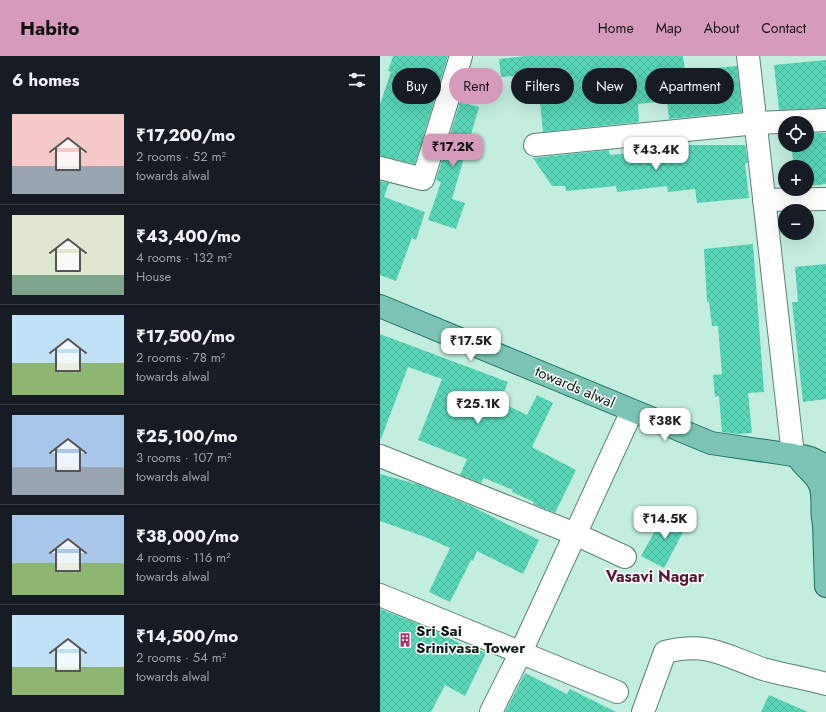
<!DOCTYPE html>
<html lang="en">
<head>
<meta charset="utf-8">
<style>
	body { margin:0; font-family:Jost,sans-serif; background:#242831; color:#f1f3f6; height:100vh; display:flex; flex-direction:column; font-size:15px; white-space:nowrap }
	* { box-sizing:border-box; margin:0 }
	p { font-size:13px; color:#9ea1a6 }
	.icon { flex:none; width:22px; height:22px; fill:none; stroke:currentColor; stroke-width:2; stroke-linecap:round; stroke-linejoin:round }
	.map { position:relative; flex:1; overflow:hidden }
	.side { display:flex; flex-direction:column; background:#171b24; width:380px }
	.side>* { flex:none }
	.top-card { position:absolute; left:12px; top:12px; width:374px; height:36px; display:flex; gap:8px }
	.buttons { position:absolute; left:398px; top:60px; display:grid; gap:8px }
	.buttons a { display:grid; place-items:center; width:36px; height:36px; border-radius:50%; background:#171b24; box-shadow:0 4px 16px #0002; font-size:20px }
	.price { position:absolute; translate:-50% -34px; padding:0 9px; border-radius:8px; background:#fff; color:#222; font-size:13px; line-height:26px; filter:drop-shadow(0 1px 2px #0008) }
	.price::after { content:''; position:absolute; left:50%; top:24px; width:12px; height:9px; margin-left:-6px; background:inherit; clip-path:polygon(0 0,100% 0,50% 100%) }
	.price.active { background:#d69abb; color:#111 }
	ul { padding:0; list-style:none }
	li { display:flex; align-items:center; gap:12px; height:100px; padding:0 12px }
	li+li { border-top:1px solid #363941 }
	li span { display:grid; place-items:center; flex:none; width:112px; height:80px; border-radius:0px; color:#555 }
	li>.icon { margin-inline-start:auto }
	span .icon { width:48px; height:48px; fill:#fffc; stroke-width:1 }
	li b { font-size:17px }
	h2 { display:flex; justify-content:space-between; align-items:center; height:48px; padding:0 12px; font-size:17px }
	.tag { padding:0 14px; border-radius:18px; background:#171b24; box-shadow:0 4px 16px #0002; font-size:14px; line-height:36px }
	.tag.active { background:#d69abb; color:#111 }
	header { display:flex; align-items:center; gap:24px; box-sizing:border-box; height:56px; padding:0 20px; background:#d69abb; color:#111 }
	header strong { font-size:19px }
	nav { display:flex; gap:22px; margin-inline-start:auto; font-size:14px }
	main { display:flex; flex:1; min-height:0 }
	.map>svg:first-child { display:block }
	.building { fill:url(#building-cross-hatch) }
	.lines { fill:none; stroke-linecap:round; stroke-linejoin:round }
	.minor-casing { stroke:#5a8175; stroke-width:24 }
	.major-casing { stroke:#1c705e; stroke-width:24 }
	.minor { stroke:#fff; stroke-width:22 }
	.major { stroke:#7cc5b5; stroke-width:22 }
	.labels { text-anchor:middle; stroke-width:3; stroke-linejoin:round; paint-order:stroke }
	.street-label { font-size:15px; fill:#0c1b17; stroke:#fff }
	.poi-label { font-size:15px; font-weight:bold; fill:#0c1b17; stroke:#fff; text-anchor:start }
	.neighbourhood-label { font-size:16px; font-weight:bold; fill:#571736; stroke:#fff }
</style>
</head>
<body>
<header>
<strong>Habito</strong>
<nav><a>Home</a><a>Map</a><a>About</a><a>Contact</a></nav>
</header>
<main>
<section class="side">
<h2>6 homes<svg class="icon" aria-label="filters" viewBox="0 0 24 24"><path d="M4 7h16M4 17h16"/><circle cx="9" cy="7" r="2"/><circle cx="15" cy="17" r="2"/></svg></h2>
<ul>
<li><span style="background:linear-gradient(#f6c9c9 65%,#9aa5b1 0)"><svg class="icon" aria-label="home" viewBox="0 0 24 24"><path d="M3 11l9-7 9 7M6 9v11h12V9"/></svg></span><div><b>₹17,200/mo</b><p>2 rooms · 52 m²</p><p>towards alwal</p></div></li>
<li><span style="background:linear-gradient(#dfe7d0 75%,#7fa58c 0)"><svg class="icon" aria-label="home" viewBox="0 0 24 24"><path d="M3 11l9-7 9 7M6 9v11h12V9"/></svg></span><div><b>₹43,400/mo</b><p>4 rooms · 132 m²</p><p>House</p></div></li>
<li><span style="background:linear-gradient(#bfe0f5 60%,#8fb573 0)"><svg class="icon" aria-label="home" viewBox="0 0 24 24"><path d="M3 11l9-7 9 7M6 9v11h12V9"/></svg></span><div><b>₹17,500/mo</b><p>2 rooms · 78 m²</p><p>towards alwal</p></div></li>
<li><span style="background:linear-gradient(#a9c7e8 65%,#9aa5b1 0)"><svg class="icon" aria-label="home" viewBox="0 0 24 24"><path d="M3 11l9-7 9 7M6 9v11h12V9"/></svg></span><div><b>₹25,100/mo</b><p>3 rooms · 107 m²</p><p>towards alwal</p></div></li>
<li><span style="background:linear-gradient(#a9c7e8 60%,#8fb573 0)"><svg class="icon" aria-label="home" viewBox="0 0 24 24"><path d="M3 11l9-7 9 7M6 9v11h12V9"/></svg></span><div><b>₹38,000/mo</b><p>4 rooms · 116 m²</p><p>towards alwal</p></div></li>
<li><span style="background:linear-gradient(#bfe0f5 65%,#8fb573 0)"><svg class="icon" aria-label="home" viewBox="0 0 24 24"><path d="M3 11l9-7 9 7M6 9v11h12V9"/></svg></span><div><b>₹14,500/mo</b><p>2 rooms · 54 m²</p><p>towards alwal</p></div></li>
</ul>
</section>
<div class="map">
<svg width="446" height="656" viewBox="0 0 446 656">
	<defs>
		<pattern id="building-cross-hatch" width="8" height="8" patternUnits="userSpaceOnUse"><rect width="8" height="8" fill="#58d6b7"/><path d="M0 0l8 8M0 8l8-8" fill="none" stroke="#4bb79d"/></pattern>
	</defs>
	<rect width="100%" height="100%" fill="#c3eddf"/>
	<g class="building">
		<path d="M 13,0 L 68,0 L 35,108 L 0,100 L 0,48 L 11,16 L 8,15 Z"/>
		<path d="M 146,0 L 303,0 L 305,15 L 357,10 L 362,56 L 289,63 L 287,45 L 258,48 L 259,66 L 163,76 L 157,18 L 121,21 L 119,3 Z"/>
		<path d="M 446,4 L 446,52 L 399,54 L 394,9 Z"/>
		<path d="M 80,46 L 99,51 L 72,143 L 85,147 L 76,173 L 48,164 L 61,126 L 56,124 Z"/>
		<path d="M 427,77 L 446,77 L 446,128 L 427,130 L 427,111 L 414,111 L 411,89 L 427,89 Z"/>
		<path d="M 291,89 L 365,89 L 368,107 L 365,107 L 369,142 L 317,147 L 315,133 L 288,136 L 287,130 L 237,136 L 236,130 L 186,135 L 185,130 L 172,130 L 153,102 L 229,94 L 230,99 L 261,96 L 261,93 Z"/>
		<path d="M 0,125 L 9,127 L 4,141 L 45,156 L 36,184 L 32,182 L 16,225 L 0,219 Z"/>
		<path d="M 373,188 L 384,336 L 368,337 L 372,377 L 358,378 L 342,376 L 339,340 L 335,341 L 333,319 L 342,318 L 338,270 L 332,270 L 329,246 L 327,246 L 324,193 Z"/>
		<path d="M 446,208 L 446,343 L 423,346 L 412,246 L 418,246 L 415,211 Z"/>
		<path d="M 0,278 L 128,326 L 120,346 L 147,359 L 157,339 L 173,347 L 152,391 L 196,414 L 175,457 L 153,448 L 154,446 L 132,436 L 133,434 L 104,422 L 101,427 L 80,419 L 87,403 L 38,384 L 62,323 L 28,311 L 1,383 L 0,382 Z"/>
		<path d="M 0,418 L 40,429 L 91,450 L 159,484 L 143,518 L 97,495 L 93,505 L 91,504 L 70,546 L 49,536 L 70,492 L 45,481 L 0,465 Z"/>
		<path d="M 286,455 L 308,467 L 284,512 L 261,500 Z"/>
		<path d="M 0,553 L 54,574 L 85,590 L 86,588 L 106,597 L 85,640 L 65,629 L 51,656 L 0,656 Z"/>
		<path d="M 145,617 L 187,638 L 190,633 L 236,656 L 125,656 Z"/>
		<path d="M 389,639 L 428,656 L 381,656 Z"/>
	</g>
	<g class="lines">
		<defs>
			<g id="minor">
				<path d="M 368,0 L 413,399"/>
				<path d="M 155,89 L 377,67 L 446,64"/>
				<path d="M 0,112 L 43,123 L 81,0"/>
				<path d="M 384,144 L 446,143"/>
				<path d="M 0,400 L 195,478 L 245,501"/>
				<path d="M 0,539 L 237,636"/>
				<path d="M 111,656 L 140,598 L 252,355"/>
				<path d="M 263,656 L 285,596 C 328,585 345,600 383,613 C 404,619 425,622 446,628"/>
			</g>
			<g id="major">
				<path d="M 0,250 L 331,387 L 413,399 L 418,401 C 427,398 438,406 446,410"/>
				<path d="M 418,401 C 423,411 433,416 438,425 C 446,437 440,455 444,468 L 446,530"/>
			</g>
		</defs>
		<use href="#minor" class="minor-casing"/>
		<use href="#major" class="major-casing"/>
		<use href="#minor" class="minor"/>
		<use href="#major" class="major"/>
	</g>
	<defs>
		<symbol id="building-bare" viewBox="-9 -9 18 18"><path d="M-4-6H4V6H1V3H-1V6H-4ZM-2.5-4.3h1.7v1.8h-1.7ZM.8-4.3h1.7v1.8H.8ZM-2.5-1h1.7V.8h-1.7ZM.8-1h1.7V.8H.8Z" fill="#b42e72" stroke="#fff" stroke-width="2.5" paint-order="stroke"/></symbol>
	</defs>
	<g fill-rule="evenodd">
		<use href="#building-bare" x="15" y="574" width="20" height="20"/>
	</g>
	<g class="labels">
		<g class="street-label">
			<text transform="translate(195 331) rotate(23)" y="5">towards alwal</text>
		</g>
		<g class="poi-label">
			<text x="36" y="580">Sri Sai<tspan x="36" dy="17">Srinivasa Tower</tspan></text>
		</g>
		<g class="neighbourhood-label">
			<text x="275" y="526">Vasavi Nagar</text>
		</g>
	</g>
</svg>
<div class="buttons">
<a><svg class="icon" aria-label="locate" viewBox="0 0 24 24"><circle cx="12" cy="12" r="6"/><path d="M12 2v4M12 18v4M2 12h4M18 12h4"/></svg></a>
<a>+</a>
<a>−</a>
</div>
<b class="price active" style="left:73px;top:112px">₹17.2K</b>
<b class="price" style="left:276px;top:115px">₹43.4K</b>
<b class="price" style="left:91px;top:306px">₹17.5K</b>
<b class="price" style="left:98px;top:369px">₹25.1K</b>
<b class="price" style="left:285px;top:386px">₹38K</b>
<b class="price" style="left:285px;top:484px">₹14.5K</b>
<div class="top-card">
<a class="tag">Buy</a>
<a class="tag active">Rent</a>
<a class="tag">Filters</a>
<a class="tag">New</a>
<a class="tag">Apartment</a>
</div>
</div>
</main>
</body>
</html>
